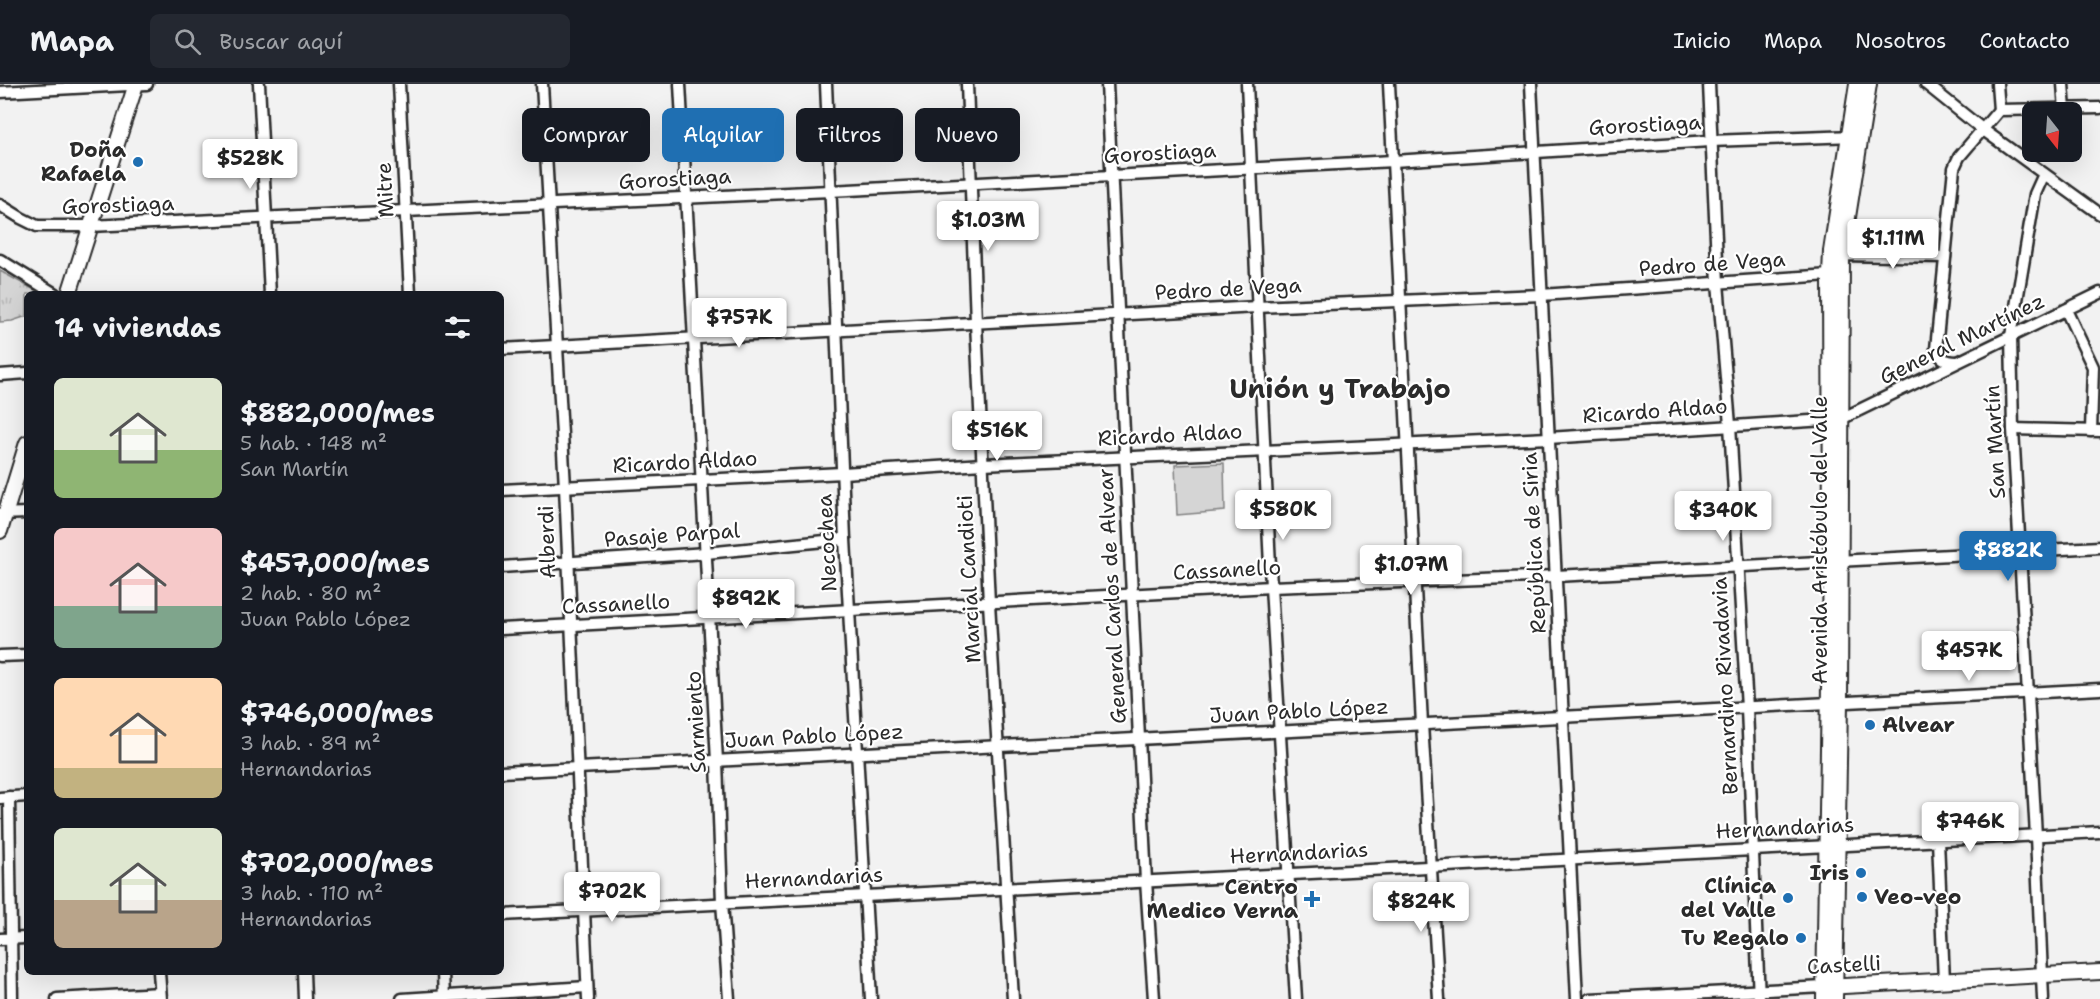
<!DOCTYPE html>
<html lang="es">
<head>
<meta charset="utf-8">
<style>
	body { margin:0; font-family:"Shantell Sans",sans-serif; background:#242831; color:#f1f3f6; height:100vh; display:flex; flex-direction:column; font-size:22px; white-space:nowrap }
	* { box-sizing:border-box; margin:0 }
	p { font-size:20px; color:#9ea1a6 }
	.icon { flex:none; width:33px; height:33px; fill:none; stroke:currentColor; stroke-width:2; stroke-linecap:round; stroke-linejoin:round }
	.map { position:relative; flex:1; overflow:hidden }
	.drawer { position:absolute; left:24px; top:207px; width:480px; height:684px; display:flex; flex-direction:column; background:#171b24; border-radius:9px; box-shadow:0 6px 24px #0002 }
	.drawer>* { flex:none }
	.hud { position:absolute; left:522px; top:24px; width:570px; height:54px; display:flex; gap:12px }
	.needle { width:39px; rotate:163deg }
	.controls { position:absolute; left:2022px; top:18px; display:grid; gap:12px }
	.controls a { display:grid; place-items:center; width:60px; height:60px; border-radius:9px; background:#171b24; box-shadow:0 6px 24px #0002; font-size:30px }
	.price { position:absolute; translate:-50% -51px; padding:0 14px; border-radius:6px; background:#fff; color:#222; font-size:20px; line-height:39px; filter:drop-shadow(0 2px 3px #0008) }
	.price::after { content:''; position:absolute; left:50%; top:36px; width:18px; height:14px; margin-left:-9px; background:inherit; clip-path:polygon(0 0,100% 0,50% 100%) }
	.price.current { background:#1f6fb2; color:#fff }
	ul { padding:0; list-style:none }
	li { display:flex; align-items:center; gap:18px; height:150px; padding:0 30px }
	li span { display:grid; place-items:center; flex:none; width:168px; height:120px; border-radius:9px; color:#555 }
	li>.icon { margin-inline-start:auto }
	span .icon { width:72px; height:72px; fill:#fffc; stroke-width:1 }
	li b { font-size:26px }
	h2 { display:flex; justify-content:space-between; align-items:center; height:72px; padding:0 30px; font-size:26px }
	.chip { padding:0 21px; border-radius:9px; background:#171b24; box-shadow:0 6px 24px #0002; font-size:21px; line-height:54px }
	.chip.current { background:#1f6fb2; color:#fff }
	header { display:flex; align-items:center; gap:36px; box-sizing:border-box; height:84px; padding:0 30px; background:#171b24; border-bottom:2px solid #363941 }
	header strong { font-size:28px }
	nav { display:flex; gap:33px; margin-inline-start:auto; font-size:21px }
	.search { width:420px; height:54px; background:#242831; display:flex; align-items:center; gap:15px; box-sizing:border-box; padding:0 21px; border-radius:9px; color:#9ea1a6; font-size:22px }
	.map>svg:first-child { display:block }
	.park { fill:url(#park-tufts); stroke:#808080; stroke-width:1.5 }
	.garden { fill:#d5d5d5; stroke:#808080; stroke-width:1.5 }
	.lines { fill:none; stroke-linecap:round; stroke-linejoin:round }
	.minor-casing { stroke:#2b2b2b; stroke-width:15 }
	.major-casing { stroke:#2b2b2b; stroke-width:18 }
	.minor { stroke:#fff; stroke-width:10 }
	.major { stroke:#fff; stroke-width:14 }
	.poi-dot { fill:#1f6fb2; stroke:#fff; stroke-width:2 }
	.labels { text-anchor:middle; stroke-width:4.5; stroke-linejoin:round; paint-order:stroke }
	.street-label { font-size:21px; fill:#2b2b2b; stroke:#fff }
	.poi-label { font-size:21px; font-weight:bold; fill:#2b2b2b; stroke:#fff; text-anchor:end }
	.district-label { font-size:27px; font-weight:bold; fill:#2b2b2b; stroke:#fff }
</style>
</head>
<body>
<header>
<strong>Mapa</strong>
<div class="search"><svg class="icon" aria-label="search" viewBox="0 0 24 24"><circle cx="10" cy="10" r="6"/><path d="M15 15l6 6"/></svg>Buscar aquí</div>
<nav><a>Inicio</a><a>Mapa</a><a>Nosotros</a><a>Contacto</a></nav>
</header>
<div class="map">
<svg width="2100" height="915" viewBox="0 0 2100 915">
	<defs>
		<pattern id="park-tufts" width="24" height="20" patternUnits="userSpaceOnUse" patternTransform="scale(1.5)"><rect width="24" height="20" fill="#d5d5d5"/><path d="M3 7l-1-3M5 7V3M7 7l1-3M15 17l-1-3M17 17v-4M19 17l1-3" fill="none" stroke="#b7b7b7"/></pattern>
	</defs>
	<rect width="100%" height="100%" fill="#f2f2f2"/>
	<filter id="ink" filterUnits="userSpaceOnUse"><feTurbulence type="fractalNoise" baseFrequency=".0167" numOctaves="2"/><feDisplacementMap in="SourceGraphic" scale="12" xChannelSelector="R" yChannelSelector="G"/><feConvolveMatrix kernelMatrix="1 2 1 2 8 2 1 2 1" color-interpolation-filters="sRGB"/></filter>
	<g filter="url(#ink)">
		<path class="park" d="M 0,187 L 42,210 L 27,210 L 27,232 L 12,237 L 0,238 Z"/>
		<path class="garden" d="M 1224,379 L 1225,427 L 1177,431 L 1175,381 Z"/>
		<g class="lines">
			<defs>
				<g id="minor">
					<path d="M 259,0 L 270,210"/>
					<path d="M 399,0 L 410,210"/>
					<path d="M 542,0 L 565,403 L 588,915"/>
					<path d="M 680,0 L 717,677 L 722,818 L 729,915"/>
					<path d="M 826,0 L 845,455 L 871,915"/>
					<path d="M 967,0 L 976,238 L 989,519 L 1013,915"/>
					<path d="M 1107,0 L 1146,797 L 1154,915"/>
					<path d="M 1247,0 L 1271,503 L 1296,915"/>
					<path d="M 1389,0 L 1422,640 L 1439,915"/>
					<path d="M 1531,0 L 1577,915"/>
					<path d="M 1709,0 L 1718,199 L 1730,341 L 1747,624 L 1759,915"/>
					<path d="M 1926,0 L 1982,45 L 2100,130"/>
					<path d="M 1997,0 L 1999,26"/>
					<path d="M 2063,0 L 2065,26"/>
					<path d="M 0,8 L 147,0"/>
					<path d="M 0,121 L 21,134 L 37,142 L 90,142 L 830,107 L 1393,77 L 1710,57 L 1855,52"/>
					<path d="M 0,176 L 55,210"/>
					<path d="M 2066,226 L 2093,283 L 2091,347"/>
					<path d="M 501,265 L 1257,223 L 1541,211 L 1830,191 L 1842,171 L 1945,173"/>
					<path d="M 1956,278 C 1945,277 1941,275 1936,265 L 1954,84 L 1959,73 L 1999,26 L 2100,24"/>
					<path d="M 0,291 L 27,289"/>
					<path d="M 2013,345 L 2100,347"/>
					<path d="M 501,406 L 843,389 L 983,380 L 1548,354 L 1841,335 L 2100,209"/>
					<path d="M 0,430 L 27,429"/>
					<path d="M 501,483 L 706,469 L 845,455"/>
					<path d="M 501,545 L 1271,503 L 1556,492 L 2100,463"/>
					<path d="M 0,572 L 27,571"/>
					<path d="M 501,688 L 2100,605"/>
					<path d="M 9,713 L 12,915"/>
					<path d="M 0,714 L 27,712"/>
					<path d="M 1938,756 L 1944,897"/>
					<path d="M 501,831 L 2100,748"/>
					<path d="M 0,855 L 27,854"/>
					<path d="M 159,888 L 161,915"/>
					<path d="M 304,888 L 305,915"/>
					<path d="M 443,888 L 444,915"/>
					<path d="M 57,915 L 160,909"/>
					<path d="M 402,915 L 587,903"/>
					<path d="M 1590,915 L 1824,903"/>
					<path d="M 2043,915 L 2036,752 L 2013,345 L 2011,252 L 2035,110 L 2044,90"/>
				</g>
				<g id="major">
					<path d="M 69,210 L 136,0"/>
					<path d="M 0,447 L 27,359"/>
					<path d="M 1826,903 L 2100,888"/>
					<path d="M 1824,915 L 1831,477 L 1830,191 L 1831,167 L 1857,0"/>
					<path d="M 1835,915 L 1840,619 L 1842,171 L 1869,0"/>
				</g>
			</defs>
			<use href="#minor" class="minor-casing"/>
			<use href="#major" class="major-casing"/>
			<use href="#minor" class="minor"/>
			<use href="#major" class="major"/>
		</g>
	</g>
	<g class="poi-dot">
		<circle cx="138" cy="78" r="6"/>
		<circle cx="1870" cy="641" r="6"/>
		<circle cx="1861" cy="789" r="6"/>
		<circle cx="1862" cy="813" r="6"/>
		<circle cx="1788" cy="814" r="6"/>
		<path d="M1309 806h6v6h6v6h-6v6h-6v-6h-6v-6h6z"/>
		<circle cx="1801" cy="854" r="6"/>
	</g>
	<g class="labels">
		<g class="street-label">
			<text transform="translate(1645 41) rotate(-3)" y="7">Gorostiaga</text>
			<text transform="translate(1160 69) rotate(-3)" y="7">Gorostiaga</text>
			<text transform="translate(675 95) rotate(-3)" y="7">Gorostiaga</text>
			<text transform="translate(385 106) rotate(-93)" y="7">Mitre</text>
			<text transform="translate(118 121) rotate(-2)" y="7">Gorostiaga</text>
			<text transform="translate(1712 180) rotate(-4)" y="7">Pedro de Vega</text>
			<text transform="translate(1228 205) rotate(-3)" y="7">Pedro de Vega</text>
			<text transform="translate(1962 255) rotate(-26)" y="7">General Martínez</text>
			<text transform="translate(1655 327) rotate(-4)" y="7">Ricardo Aldao</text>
			<text transform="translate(1170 351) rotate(-3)" y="7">Ricardo Aldao</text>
			<text transform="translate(1995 358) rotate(-93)" y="7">San Martín</text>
			<text transform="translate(685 378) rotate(-3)" y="7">Ricardo Aldao</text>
			<text transform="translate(672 451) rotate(-4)" y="7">Pasaje Parpal</text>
			<text transform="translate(1820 456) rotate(-90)" y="7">Avenida Aristóbulo del Valle</text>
			<text transform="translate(547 458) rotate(-92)" y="7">Alberdi</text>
			<text transform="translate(827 459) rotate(-93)" y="7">Necochea</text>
			<text transform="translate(1534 459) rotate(-93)" y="7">República de Siria</text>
			<text transform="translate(1227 486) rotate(-3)" y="7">Cassanello</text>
			<text transform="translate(969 495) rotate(-93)" y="7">Marcial Candioti</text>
			<text transform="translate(1112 512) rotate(-93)" y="7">General Carlos de Alvear</text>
			<text transform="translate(616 520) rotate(-3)" y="7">Cassanello</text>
			<text transform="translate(1725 602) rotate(-93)" y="7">Bernardino Rivadavia</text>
			<text transform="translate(1299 627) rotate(-3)" y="7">Juan Pablo López</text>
			<text transform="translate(696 638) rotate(-93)" y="7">Sarmiento</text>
			<text transform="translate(814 652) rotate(-3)" y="7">Juan Pablo López</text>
			<text transform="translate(1785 744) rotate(-3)" y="7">Hernandarias</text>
			<text transform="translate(1299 769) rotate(-3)" y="7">Hernandarias</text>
			<text transform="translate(814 794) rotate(-3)" y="7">Hernandarias</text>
			<text transform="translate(1844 881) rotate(-3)" y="7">Castelli</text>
		</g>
		<g class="poi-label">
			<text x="126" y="73">Doña<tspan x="126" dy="24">Rafaela</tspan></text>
			<text x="1882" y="648" text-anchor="start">Alvear</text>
			<text x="1849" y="796">Iris</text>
			<text x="1776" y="809">Clínica<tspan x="1776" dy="24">del Valle</tspan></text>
			<text x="1298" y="810">Centro<tspan x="1298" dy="24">Medico Verna</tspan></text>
			<text x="1874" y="820" text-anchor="start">Veo-veo</text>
			<text x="1789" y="861">Tu Regalo</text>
		</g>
		<g class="district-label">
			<text x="1340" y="314">Unión y Trabajo</text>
		</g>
	</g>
</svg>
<div class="controls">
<a><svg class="needle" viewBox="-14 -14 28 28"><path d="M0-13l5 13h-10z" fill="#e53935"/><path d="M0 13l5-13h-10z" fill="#9ea1a6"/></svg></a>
</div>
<b class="price" style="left:250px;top:106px">$528K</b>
<b class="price" style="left:988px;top:168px">$1.03M</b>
<b class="price" style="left:1893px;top:186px">$1.11M</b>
<b class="price" style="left:739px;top:265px">$757K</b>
<b class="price" style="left:997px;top:378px">$516K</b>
<b class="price" style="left:1283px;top:457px">$580K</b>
<b class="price" style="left:1723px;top:458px">$340K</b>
<b class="price current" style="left:2008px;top:498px">$882K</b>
<b class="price" style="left:1411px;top:512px">$1.07M</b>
<b class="price" style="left:746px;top:546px">$892K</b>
<b class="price" style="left:1969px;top:598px">$457K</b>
<b class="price" style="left:1970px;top:769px">$746K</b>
<b class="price" style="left:612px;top:839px">$702K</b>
<b class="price" style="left:1421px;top:849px">$824K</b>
<div class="hud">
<a class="chip">Comprar</a>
<a class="chip current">Alquilar</a>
<a class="chip">Filtros</a>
<a class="chip">Nuevo</a>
</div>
<section class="drawer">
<h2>14 viviendas<svg class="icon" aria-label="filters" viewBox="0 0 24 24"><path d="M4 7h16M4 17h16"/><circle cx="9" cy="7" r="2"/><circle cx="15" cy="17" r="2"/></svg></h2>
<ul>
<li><span style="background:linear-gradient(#dfe7d0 60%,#8fb573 0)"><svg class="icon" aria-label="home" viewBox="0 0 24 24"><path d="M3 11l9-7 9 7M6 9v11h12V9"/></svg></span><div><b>$882,000/mes</b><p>5 hab. · 148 m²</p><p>San Martín</p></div></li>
<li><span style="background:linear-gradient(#f6c9c9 65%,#7fa58c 0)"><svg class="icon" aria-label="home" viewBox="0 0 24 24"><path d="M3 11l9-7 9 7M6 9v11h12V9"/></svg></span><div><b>$457,000/mes</b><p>2 hab. · 80 m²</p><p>Juan Pablo López</p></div></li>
<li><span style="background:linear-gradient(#ffd9b3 75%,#c2b280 0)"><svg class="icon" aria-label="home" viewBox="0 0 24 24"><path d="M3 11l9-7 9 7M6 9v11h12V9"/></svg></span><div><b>$746,000/mes</b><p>3 hab. · 89 m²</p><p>Hernandarias</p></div></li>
<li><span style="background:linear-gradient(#dfe7d0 60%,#b9a48a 0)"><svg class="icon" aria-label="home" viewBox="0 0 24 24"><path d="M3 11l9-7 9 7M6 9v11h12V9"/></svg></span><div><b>$702,000/mes</b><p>3 hab. · 110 m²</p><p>Hernandarias</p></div></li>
</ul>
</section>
</div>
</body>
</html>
